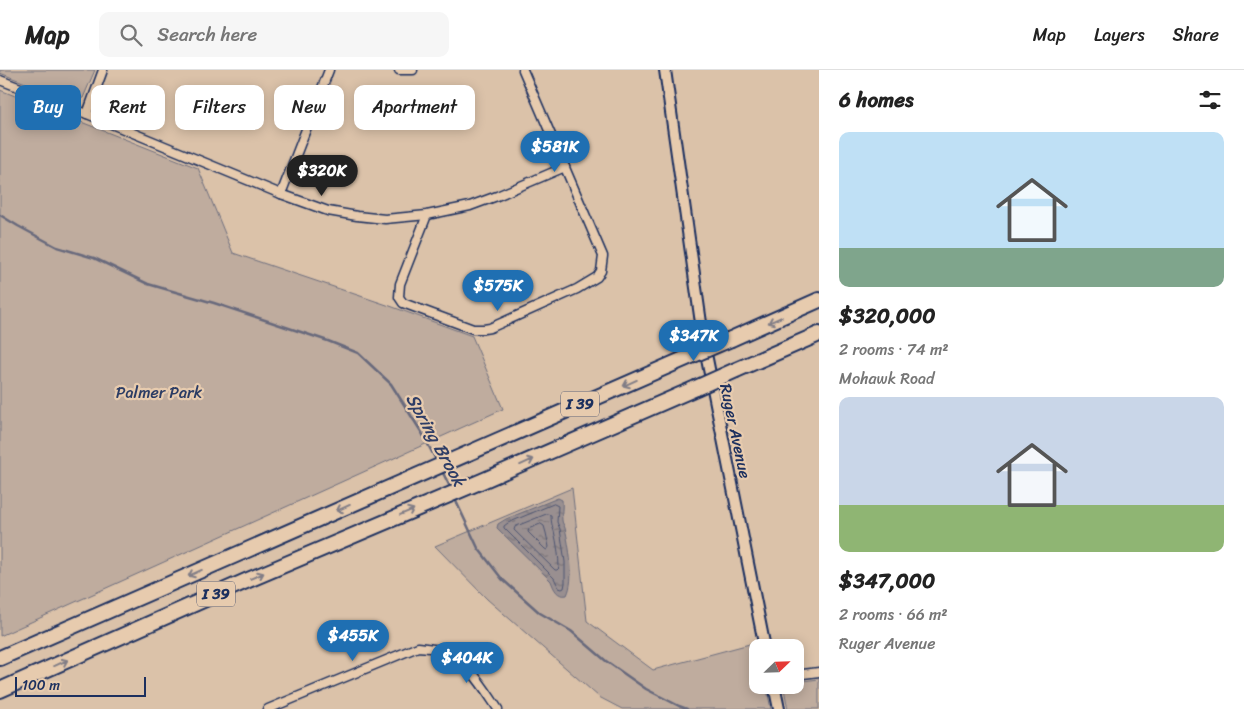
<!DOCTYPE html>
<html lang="en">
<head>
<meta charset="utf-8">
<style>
	body { margin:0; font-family:Sriracha,sans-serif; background:#f6f6f6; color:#222; height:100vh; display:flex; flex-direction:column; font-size:19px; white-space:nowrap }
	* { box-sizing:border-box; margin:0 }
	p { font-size:16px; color:#767676 }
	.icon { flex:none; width:28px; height:28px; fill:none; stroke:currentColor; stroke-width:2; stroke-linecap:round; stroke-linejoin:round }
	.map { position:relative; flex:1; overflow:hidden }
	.details { display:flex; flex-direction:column; background:#fff; width:425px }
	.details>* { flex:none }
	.banner { position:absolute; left:15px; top:15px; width:475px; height:45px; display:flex; gap:10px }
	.needle { width:32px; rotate:67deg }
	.tools { position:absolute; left:749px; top:569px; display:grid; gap:10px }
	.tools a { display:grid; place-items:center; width:55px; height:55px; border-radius:10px; background:#fff; box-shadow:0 2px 12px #0003; font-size:25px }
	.scale { position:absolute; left:15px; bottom:12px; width:131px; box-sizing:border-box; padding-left:5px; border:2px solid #1b2f5e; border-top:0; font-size:14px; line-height:18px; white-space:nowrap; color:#1b2f5e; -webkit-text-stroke:4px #e7cbae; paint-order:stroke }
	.price { position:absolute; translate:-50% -42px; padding:0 11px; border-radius:18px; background:#1f6fb2; color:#fff; font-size:16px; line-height:32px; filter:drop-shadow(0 1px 2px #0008) }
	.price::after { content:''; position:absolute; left:50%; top:30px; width:15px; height:11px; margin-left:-8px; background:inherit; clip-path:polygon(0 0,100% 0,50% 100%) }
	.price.selected { background:#222; color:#fff }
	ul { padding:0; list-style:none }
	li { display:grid; align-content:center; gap:10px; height:265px; padding:0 20px }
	li span { display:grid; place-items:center; height:155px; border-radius:10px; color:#555 }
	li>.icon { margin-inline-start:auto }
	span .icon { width:90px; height:90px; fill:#fffc; stroke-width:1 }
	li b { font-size:21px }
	h2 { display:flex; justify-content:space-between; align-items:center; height:60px; padding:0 20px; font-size:21px }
	.tag { padding:0 18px; border-radius:10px; background:#fff; box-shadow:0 2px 12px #0003; font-size:18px; line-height:45px }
	.tag.selected { background:#1f6fb2; color:#fff }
	header { display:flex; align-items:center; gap:30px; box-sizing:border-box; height:70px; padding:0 25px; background:#fff; border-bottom:1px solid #e0e0e0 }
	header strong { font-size:24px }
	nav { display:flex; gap:28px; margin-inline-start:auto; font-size:18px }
	.search { width:350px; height:45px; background:#f6f6f6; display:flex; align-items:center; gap:12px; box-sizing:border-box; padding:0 18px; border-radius:10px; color:#767676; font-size:19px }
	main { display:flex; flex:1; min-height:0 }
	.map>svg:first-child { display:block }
	.park { fill:#bfac9e; stroke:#6d6e7e }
	.water { fill:url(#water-ripples); stroke:#67697c }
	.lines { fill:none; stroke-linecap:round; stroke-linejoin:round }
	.shore { stroke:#4d5572; stroke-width:1 }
	.stream { stroke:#67697c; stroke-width:2.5 }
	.minor-casing { stroke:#1b2f5e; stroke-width:11 }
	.tertiary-casing { stroke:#1b2f5e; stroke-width:14 }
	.motorway-casing { stroke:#1b2f5e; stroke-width:18 }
	.minor { stroke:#e7cbae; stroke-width:8 }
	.tertiary { stroke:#e7cbae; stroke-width:10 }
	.motorway { stroke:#e7cbae; stroke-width:14 }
	.motorway-bridge-casing { stroke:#1b2f5e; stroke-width:18; stroke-linecap:butt }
	.motorway-bridge { stroke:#e7cbae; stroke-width:14 }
	.oneway { stroke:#817d86 }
	.labels { text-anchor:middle; stroke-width:4.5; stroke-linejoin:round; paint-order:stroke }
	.shield { fill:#e7cbae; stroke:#585e76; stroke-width:1 }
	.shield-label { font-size:15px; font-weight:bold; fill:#1b2f5e }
	.park-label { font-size:16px; fill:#2b3c64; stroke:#e7cbae }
	.street-label { font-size:16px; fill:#1b2f5e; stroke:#e7cbae }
	.water-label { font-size:18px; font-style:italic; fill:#2e3d66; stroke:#e7cbae }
</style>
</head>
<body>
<header>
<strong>Map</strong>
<div class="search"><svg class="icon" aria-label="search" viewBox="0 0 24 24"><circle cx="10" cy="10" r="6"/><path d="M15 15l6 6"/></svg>Search here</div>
<nav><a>Map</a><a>Layers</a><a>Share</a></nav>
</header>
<main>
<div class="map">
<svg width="819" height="639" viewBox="0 0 819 639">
	<defs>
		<pattern id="water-ripples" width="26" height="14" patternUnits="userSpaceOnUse" patternTransform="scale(1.25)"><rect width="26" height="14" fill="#998f90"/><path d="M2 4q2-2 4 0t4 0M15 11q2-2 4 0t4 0" fill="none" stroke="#7c7579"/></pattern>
	</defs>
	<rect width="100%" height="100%" fill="#dbc2a9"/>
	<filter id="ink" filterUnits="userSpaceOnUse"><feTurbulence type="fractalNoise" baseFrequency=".02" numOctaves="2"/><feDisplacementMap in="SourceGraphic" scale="10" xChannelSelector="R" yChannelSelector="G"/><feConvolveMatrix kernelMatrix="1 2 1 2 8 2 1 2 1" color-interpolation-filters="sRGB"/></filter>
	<g filter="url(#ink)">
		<g class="park">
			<path d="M 0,0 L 95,0 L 83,28 L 72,31 L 0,3 Z"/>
			<path d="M 0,20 L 198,98 L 233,183 L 390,236 L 472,266 L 503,339 L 0,566 Z"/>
			<path d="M 572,418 L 587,551 L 653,600 L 757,572 L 758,577 L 758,615 L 766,615 L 771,639 L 622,639 L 599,627 L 487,529 L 435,476 Z"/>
			<path d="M 819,609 L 819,639 L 788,639 L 784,619 L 786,615 L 795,615 L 795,612 Z"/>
		</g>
		<path class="water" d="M 558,428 L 562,430 C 563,437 561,444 562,450 C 562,453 564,455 565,458 C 569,475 575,509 567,525 C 557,527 554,519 551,511 L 497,458 L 498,454 L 506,449 Z"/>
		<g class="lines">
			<g class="shore">
				<path d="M 554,434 L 558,436 L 557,452 L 560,459 L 565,492 L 565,513 L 564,518 L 562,519 L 559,518 L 554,508 L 504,458 L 504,456 L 508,453 Z"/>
				<path d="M 547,444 L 551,445 C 551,452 552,456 554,461 C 557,473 559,487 559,498 L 557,500 L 555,500 L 514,460 L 515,457 Z"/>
				<path d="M 541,454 L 544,456 L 546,463 L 549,477 L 547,480 L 545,479 L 528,462 L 529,459 Z"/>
			</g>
			<g class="stream">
				<path d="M 0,145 L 18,156 L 57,177 L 94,188 L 148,214 L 214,233 L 328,271 L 358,283 L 391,314 L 422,363 L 437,392"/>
				<path d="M 441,399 L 451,419"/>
				<path d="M 455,429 L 478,478 L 502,509 L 540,543 L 571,561 L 606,591 L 646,619 L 679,636 L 687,639"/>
			</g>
			<defs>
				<g id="minor">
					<path d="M 399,0 L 413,0"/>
					<path d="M 0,10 L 87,44 L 281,124 L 328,141 L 357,146 L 385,149 L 427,145 L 470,136 L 497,126 L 565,97"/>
					<path d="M 87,44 L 103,0"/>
					<path d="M 281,124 L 329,0"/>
					<path d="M 427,145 L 400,214 L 399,227 L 403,233 L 473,259 L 484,259 L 490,258 L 577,219 L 597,207 L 601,201 L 603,186 L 523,0"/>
					<path d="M 795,605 L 819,602"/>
					<path d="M 268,639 L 418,577 C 426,578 434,578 442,581 C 468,590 483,617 498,639"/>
				</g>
				<g id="tertiary">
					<path d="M 665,0 L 704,274 L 765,578"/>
					<path d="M 774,615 L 779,639"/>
				</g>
				<g id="motorway">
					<path d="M 731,269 L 819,230"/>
					<path d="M 736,300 L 819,264"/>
					<path d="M 0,588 L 691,286"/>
					<path d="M 0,620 L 246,511 L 482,411 L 696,318"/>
				</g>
			</defs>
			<use href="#minor" class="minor-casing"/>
			<use href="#tertiary" class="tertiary-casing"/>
			<use href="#motorway" class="motorway-casing"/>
			<use href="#minor" class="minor"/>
			<use href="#tertiary" class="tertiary"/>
			<use href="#motorway" class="motorway"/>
			<defs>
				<g id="motorway-bridge">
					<path d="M 691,286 L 731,269"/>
					<path d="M 696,318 L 736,300"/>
				</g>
			</defs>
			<use href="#motorway-bridge" class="motorway-bridge-casing"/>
			<use href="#motorway-bridge" class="motorway-bridge"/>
		</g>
		<defs><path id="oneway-shaft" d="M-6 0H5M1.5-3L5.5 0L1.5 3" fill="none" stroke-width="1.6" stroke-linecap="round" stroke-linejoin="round" transform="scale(1.25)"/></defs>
		<g class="oneway">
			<use href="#oneway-shaft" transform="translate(775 250) rotate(156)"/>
			<use href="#oneway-shaft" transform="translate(630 313) rotate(156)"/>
			<use href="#oneway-shaft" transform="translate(527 392) rotate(-24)"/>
			<use href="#oneway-shaft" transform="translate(343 438) rotate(156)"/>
			<use href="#oneway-shaft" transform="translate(407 442) rotate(-23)"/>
			<use href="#oneway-shaft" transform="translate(195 503) rotate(156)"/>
			<use href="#oneway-shaft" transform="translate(257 506) rotate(-23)"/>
			<use href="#oneway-shaft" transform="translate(61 593) rotate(-24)"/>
		</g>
	</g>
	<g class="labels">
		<g class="shield">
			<rect x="561" y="321.5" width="38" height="25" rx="4"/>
			<rect x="197" y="511.5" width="38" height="25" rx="4"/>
		</g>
		<g class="shield-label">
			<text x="580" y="339">I 39</text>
			<text x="216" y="529">I 39</text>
		</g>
		<g class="park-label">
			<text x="159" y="328">Palmer Park</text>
		</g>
		<g class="street-label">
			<text transform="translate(736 361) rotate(78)" y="6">Ruger Avenue</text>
		</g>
		<g class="water-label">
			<text transform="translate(436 370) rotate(61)" y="6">Spring Brook</text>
		</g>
	</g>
</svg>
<div class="tools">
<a><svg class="needle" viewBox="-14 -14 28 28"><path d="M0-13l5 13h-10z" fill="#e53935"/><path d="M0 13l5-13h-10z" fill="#767676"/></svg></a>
</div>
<div class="scale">100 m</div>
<b class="price" style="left:555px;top:103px">$581K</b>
<b class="price selected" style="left:322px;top:127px">$320K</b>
<b class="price" style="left:498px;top:242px">$575K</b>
<b class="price" style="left:694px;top:292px">$347K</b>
<b class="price" style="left:353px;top:592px">$455K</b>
<b class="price" style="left:467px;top:614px">$404K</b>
<div class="banner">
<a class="tag selected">Buy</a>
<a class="tag">Rent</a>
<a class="tag">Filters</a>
<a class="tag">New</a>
<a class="tag">Apartment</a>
</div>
</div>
<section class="details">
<h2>6 homes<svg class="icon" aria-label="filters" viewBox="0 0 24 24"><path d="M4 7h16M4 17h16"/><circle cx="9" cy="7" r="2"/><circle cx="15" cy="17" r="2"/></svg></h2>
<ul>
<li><span style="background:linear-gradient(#bfe0f5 75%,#7fa58c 0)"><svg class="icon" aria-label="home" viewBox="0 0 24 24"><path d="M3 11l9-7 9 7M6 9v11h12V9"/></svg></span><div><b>$320,000</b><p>2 rooms · 74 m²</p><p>Mohawk Road</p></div></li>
<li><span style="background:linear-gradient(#c9d6e8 70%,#8fb573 0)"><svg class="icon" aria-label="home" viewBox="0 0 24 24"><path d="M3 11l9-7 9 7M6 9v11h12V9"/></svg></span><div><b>$347,000</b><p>2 rooms · 66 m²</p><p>Ruger Avenue</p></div></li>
</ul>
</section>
</main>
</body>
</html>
